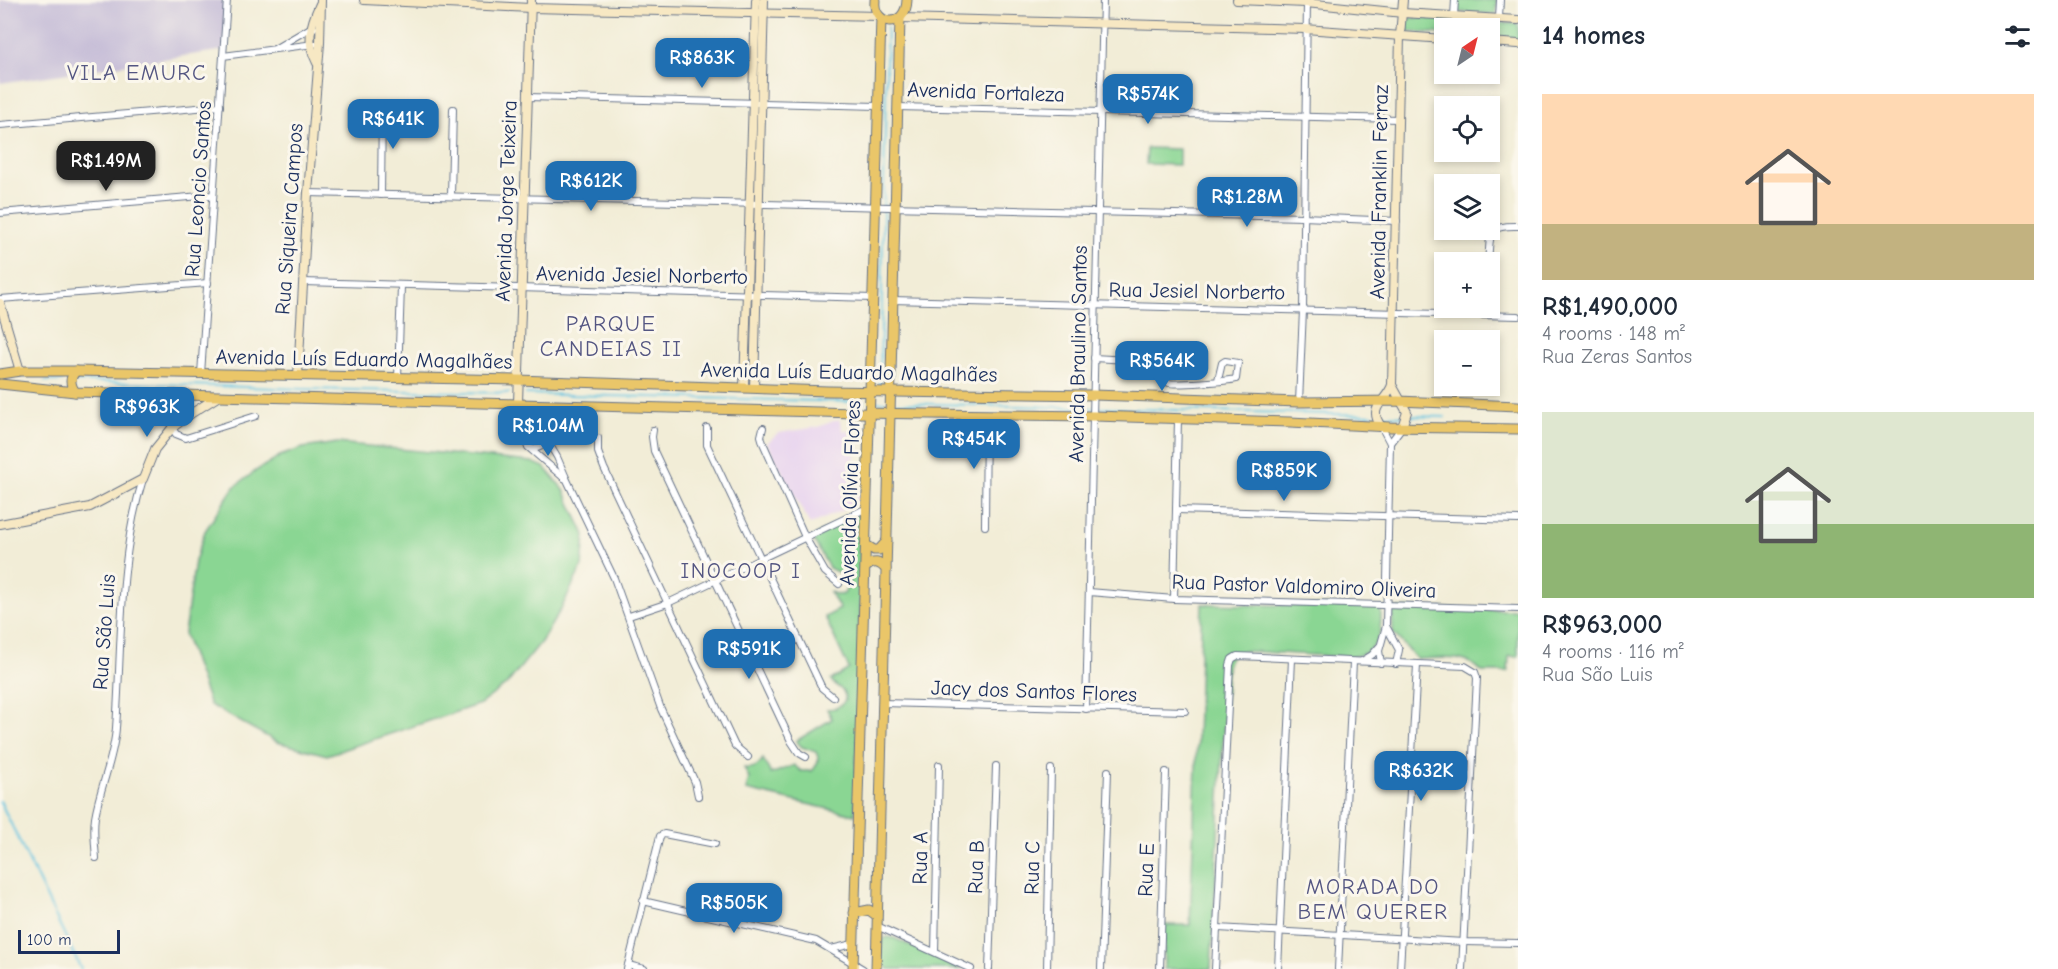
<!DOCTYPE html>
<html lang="en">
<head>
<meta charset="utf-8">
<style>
	body { margin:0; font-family:"Comic Neue",sans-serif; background:#f2f2f3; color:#1f2937; height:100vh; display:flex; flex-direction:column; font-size:22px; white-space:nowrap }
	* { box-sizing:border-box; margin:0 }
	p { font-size:20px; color:#747a83 }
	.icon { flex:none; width:33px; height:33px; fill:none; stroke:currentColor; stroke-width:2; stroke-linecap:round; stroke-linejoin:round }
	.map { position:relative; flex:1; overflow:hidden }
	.side { display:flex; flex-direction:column; background:#fff; width:540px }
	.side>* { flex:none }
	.needle { width:39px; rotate:35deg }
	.tools { position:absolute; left:1434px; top:18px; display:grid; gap:12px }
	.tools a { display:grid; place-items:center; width:66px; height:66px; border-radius:0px; background:#fff; box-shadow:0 3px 9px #0003; font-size:30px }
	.scale { position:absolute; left:18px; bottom:15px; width:102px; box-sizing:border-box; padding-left:6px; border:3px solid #1b2f5e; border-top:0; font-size:16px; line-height:21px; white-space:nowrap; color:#1b2f5e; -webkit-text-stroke:4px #fbf7ec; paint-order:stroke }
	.price { position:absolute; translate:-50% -51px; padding:0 14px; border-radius:12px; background:#1f6fb2; color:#fff; font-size:20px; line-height:39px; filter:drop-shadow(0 2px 3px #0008) }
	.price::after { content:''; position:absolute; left:50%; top:36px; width:18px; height:14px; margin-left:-9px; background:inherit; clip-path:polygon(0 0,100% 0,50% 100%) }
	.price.active { background:#222; color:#fff }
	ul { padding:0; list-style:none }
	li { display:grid; align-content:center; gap:12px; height:318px; padding:0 24px }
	li span { display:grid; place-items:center; height:186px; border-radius:0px; color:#555 }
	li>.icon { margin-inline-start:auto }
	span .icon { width:108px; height:108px; fill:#fffc; stroke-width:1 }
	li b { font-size:26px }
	h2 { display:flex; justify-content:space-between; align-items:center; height:72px; padding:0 24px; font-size:26px }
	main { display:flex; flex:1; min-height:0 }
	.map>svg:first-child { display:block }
	.built { fill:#e7d2ef }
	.industrial { fill:#c8bfd8 }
	.green { fill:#8ad693; stroke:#528278; stroke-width:1.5 }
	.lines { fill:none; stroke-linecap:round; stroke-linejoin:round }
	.stream { stroke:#63c4e1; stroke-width:2 }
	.street-casing { stroke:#667288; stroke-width:8 }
	.secondary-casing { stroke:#667288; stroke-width:10 }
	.primary-casing { stroke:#667288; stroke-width:11 }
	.street { stroke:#fff; stroke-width:6 }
	.secondary { stroke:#f7e8c3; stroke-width:8 }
	.primary { stroke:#eac669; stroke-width:9 }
	.labels { text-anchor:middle; stroke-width:6; stroke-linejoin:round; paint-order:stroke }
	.street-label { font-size:21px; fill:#1b2f5e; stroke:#fbf7ec }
	.neighbourhood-label { font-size:22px; letter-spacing:1.5px; fill:#545682; stroke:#fbf7ec }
</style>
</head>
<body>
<main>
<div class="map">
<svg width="1518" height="969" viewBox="0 0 1518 969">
	<rect width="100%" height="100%" fill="#fbf7ec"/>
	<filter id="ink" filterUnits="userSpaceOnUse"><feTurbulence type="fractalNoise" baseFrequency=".0167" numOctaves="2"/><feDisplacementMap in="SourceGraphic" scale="12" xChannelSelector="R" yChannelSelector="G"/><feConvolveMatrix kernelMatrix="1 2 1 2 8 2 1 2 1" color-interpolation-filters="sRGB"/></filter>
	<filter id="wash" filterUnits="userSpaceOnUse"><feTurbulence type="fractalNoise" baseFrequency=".008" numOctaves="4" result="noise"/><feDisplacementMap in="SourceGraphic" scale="24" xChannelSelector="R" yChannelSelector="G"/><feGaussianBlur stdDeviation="1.35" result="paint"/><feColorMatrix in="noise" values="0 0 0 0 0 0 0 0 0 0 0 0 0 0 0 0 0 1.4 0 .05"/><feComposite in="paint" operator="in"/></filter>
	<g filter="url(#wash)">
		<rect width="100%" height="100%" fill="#f2edd7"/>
		<path class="built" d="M 839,419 L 843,431 L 848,430 L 858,452 L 855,455 L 851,478 L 858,490 L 858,503 L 810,525 L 767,443 L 778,433 L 818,427 Z"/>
		<path class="industrial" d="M 0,0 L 227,0 L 224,49 L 218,51 L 0,83 Z"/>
		<g class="green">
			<path d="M 1458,0 L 1497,0 L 1496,14 L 1457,12 Z"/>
			<path d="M 1405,17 L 1518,24 L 1518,39 L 1490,37 L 1490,28 L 1444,28 L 1444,34 L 1407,31 Z"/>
			<path d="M 1154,72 L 1170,72 L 1170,107 L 1153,107 Z"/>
			<path d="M 1147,148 L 1179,149 L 1179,165 L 1146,164 Z"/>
			<path d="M 337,443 L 532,462 L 544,467 L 564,490 L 585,535 L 582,566 L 561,609 L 541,642 L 507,684 L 480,704 L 327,755 L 277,742 L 210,705 L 184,634 L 195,561 L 205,531 L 234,487 L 257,470 L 280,456 L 303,448 Z"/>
			<path d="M 859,513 L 863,514 L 855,815 L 746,790 L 749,778 L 744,768 C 753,769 758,767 763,759 L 771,774 L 794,765 L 801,771 L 812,771 C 818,764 820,760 816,752 L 802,747 L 796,741 L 832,719 L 827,709 C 837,709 852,702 842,690 C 838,686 834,686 831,680 L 849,669 L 825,617 L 840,609 L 830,592 L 838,595 L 844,594 L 850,582 L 847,577 L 829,568 L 812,537 Z"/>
			<path d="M 1202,604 L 1381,607 C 1381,633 1381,654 1349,657 L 1245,651 C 1234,652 1230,655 1227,666 L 1211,969 L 1164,969 L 1164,925 L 1190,925 Z"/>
			<path d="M 1392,608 L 1518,610 L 1518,657 L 1509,656 L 1508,672 L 1482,672 C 1467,653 1438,659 1417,659 L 1393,633 Z"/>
			<path d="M 887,937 L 894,938 L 961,969 L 888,969 L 880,962 L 881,941 Z"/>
		</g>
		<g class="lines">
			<g class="stream">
				<path d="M 45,381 L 62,381"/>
				<path d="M 75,381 L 303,389 L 509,393"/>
				<path d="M 880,385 L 887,27"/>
				<path d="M 526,394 L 864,402"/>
				<path d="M 874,402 L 885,402"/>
				<path d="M 896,403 L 1373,415"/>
				<path d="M 1378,415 L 1403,416"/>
				<path d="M 1408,416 L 1445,417"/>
				<path d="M 0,801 L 81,969"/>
			</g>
		</g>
	</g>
	<g filter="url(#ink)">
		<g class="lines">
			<defs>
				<g id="street">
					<path d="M 1454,16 L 1455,0"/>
					<path d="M 1499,18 L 1500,0"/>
					<path d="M 276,48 L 312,27 L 314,28"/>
					<path d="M 223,56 L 227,0"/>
					<path d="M 528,97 L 877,106"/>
					<path d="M 897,107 L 1399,119"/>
					<path d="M 0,125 L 220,106"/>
					<path d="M 308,193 L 1303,217 L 1397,221"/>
					<path d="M 381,195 L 382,105"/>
					<path d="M 451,196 L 453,109"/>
					<path d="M 0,213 L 213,195"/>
					<path d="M 1488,262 C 1491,234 1485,225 1518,226"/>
					<path d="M 303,282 L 873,298"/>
					<path d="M 0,299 L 208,283"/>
					<path d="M 892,300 L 1518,316"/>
					<path d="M 1094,358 L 1144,361 C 1154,367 1158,379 1169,383 C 1176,385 1228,381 1236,379 L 1238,363 L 1225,361 L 1222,363 L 1218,380"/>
					<path d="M 201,374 L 223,56 L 314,44"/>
					<path d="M 398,378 L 401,286"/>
					<path d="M 1299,402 L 1303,310 L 1307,1"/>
					<path d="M 518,404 L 521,426 L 528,447 L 564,478"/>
					<path d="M 519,404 L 539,427 L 557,457 L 567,480 L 614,578 L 661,709 L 695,782 L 698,796"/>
					<path d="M 1381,426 L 1390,443 L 1386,626 L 1379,651 L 1381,663"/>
					<path d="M 172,428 L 176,434 L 186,438 L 256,416"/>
					<path d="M 707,428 L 707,445 L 822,688 L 833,697"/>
					<path d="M 763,428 L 761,436 L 763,443 L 805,537 L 825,572 L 839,584"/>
					<path d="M 653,430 L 652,437 L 654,451 L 791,741 L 799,753 L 806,757"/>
					<path d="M 598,438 L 598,452 L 604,468 L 735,746 L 748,757"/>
					<path d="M 1390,443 L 1402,427"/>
					<path d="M 529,447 L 534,449 L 540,447 L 544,435"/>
					<path d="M 1177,510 L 1518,520"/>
					<path d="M 985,526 L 986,414"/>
					<path d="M 1089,592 L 1174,599 L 1518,609"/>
					<path d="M 1174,599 L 1178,419"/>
					<path d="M 629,616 L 668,603 L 867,508"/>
					<path d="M 1386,626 L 1399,650 L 1396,664"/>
					<path d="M 1362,661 L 1372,655 L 1379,647"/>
					<path d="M 882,703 L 1185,711"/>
					<path d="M 1086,709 L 1103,0"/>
					<path d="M 96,858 C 95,845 93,830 95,817 C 100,787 114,758 116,728 C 122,645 118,559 143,479"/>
					<path d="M 643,901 L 816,941 L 863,969"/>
					<path d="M 877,926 L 971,969"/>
					<path d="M 1218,928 L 1464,942 L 1518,943"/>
					<path d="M 831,949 L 853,944"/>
					<path d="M 935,952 L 939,765"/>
					<path d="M 628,965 L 644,969"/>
					<path d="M 627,969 L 660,836 L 664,834 L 715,844"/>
					<path d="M 989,969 L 996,766"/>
					<path d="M 1047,969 L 1051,769"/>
					<path d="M 1101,969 L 1108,771"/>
					<path d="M 1160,969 L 1166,772"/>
					<path d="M 1215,969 L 1230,665 L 1232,659 L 1237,656 L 1465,666 L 1475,672 L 1477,678 L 1462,969"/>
					<path d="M 1278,969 L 1292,659"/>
					<path d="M 1338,969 L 1353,662"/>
					<path d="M 1400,969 L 1417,665"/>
				</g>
				<g id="secondary">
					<path d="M 364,0 L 530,8 L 879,16"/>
					<path d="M 1237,0 L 1306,3 L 1403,13 L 1518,20"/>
					<path d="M 901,18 L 1305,29 L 1444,39"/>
					<path d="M 1490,42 L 1518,44"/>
					<path d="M 317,63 C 306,42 310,25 320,4"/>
					<path d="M 0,303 L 20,371"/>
					<path d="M 298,376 L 308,193 L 320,43 L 321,0"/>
					<path d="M 1392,385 L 1407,412 L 1402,427"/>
					<path d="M 744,388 L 756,0"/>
					<path d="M 754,388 L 764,0"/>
					<path d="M 174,394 C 183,403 185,408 182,420"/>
					<path d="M 518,403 L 531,0"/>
					<path d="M 1381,426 C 1367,407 1386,402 1392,385 L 1400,36 L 1403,0"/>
					<path d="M 0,524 L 90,507 L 143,479 L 155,449 L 172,428 L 192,413 L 219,396"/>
				</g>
				<g id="primary">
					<path d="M 875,0 C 872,26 906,30 907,0"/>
					<path d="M 0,374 L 20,371 L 76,371 L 518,380 L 828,391 L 1093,395 L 1299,402 L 1398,401 L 1518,406"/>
					<path d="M 0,384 L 75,392 L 219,396 L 856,413 L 1094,416 L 1290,422 L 1390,427 L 1518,429"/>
					<path d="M 75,392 C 70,384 69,378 76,371"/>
					<path d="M 866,545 L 874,550 L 879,550 L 887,541"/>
					<path d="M 866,567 C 874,560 879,562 886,569"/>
					<path d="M 854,913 L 869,910 L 876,915"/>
					<path d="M 853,969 L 881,18"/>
					<path d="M 876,969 L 900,18"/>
				</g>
			</defs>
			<use href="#street" class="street-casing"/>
			<use href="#secondary" class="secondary-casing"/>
			<use href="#primary" class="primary-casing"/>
			<use href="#street" class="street"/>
			<use href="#secondary" class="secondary"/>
			<use href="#primary" class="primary"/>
		</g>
	</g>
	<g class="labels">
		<g class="street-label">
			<text transform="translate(986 92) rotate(2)" y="7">Avenida Fortaleza</text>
			<text transform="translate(198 189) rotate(-86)" y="7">Rua Leoncio Santos</text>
			<text transform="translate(1379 192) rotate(-89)" y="7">Avenida Franklin Ferraz</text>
			<text transform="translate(506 201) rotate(-88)" y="7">Avenida Jorge Teixeira</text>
			<text transform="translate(289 219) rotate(-86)" y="7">Rua Siqueira Campos</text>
			<text transform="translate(642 275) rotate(1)" y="7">Avenida Jesiel Norberto</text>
			<text transform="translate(1197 291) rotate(1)" y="7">Rua Jesiel Norberto</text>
			<text transform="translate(1078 354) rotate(-89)" y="7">Avenida Braulino Santos</text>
			<text transform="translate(364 359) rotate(1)" y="7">Avenida Luís Eduardo Magalhães</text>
			<text transform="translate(849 372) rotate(1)" y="7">Avenida Luís Eduardo Magalhães</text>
			<text transform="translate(850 493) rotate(-88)" y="7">Avenida Olívia Flores</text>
			<text transform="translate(1304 586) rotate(2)" y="7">Rua Pastor Valdomiro Oliveira</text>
			<text transform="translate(104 632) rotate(-86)" y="7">Rua São Luis</text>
			<text transform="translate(1034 691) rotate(2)" y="7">Jacy dos Santos Flores</text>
			<text transform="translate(920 858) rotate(-89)" y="7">Rua A</text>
			<text transform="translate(976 867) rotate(-88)" y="7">Rua B</text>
			<text transform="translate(1032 868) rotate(-89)" y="7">Rua C</text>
			<text transform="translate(1146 870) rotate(-88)" y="7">Rua E</text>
		</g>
		<g class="neighbourhood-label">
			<text x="137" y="80">VILA EMURC</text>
			<text x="611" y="331">PARQUE<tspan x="611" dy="25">CANDEIAS II</tspan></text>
			<text x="741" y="578">INOCOOP I</text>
			<text x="1373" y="894">MORADA DO<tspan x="1373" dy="25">BEM QUERER</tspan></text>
		</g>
	</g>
</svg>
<div class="tools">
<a><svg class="needle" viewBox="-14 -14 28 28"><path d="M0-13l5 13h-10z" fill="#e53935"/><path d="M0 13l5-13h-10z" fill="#747a83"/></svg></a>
<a><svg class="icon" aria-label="locate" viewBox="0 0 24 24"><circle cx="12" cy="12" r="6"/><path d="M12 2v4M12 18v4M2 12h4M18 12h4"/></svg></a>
<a><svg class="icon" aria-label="layers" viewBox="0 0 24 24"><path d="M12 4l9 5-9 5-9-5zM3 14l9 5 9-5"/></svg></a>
<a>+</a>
<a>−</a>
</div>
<div class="scale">100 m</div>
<b class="price" style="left:702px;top:89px">R$863K</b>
<b class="price" style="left:1148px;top:125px">R$574K</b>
<b class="price" style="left:393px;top:150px">R$641K</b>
<b class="price active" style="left:106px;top:192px">R$1.49M</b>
<b class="price" style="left:591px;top:212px">R$612K</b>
<b class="price" style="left:1247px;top:228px">R$1.28M</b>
<b class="price" style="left:1162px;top:392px">R$564K</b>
<b class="price" style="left:147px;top:438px">R$963K</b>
<b class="price" style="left:548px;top:457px">R$1.04M</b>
<b class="price" style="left:974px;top:470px">R$454K</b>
<b class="price" style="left:1284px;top:502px">R$859K</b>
<b class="price" style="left:749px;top:680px">R$591K</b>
<b class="price" style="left:1421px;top:802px">R$632K</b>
<b class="price" style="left:734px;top:934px">R$505K</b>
</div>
<section class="side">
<h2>14 homes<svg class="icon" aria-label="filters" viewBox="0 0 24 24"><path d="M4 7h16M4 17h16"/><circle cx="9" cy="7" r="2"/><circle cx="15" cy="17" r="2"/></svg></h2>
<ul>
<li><span style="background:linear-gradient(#ffd9b3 70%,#c2b280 0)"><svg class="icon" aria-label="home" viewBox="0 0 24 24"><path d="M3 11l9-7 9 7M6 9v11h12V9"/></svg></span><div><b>R$1,490,000</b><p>4 rooms · 148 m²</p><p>Rua Zeras Santos</p></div></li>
<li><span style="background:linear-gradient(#dfe7d0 60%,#8fb573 0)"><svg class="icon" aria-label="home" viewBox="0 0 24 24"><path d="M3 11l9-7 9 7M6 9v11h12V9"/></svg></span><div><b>R$963,000</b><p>4 rooms · 116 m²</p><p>Rua São Luis</p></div></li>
</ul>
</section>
</main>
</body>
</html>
